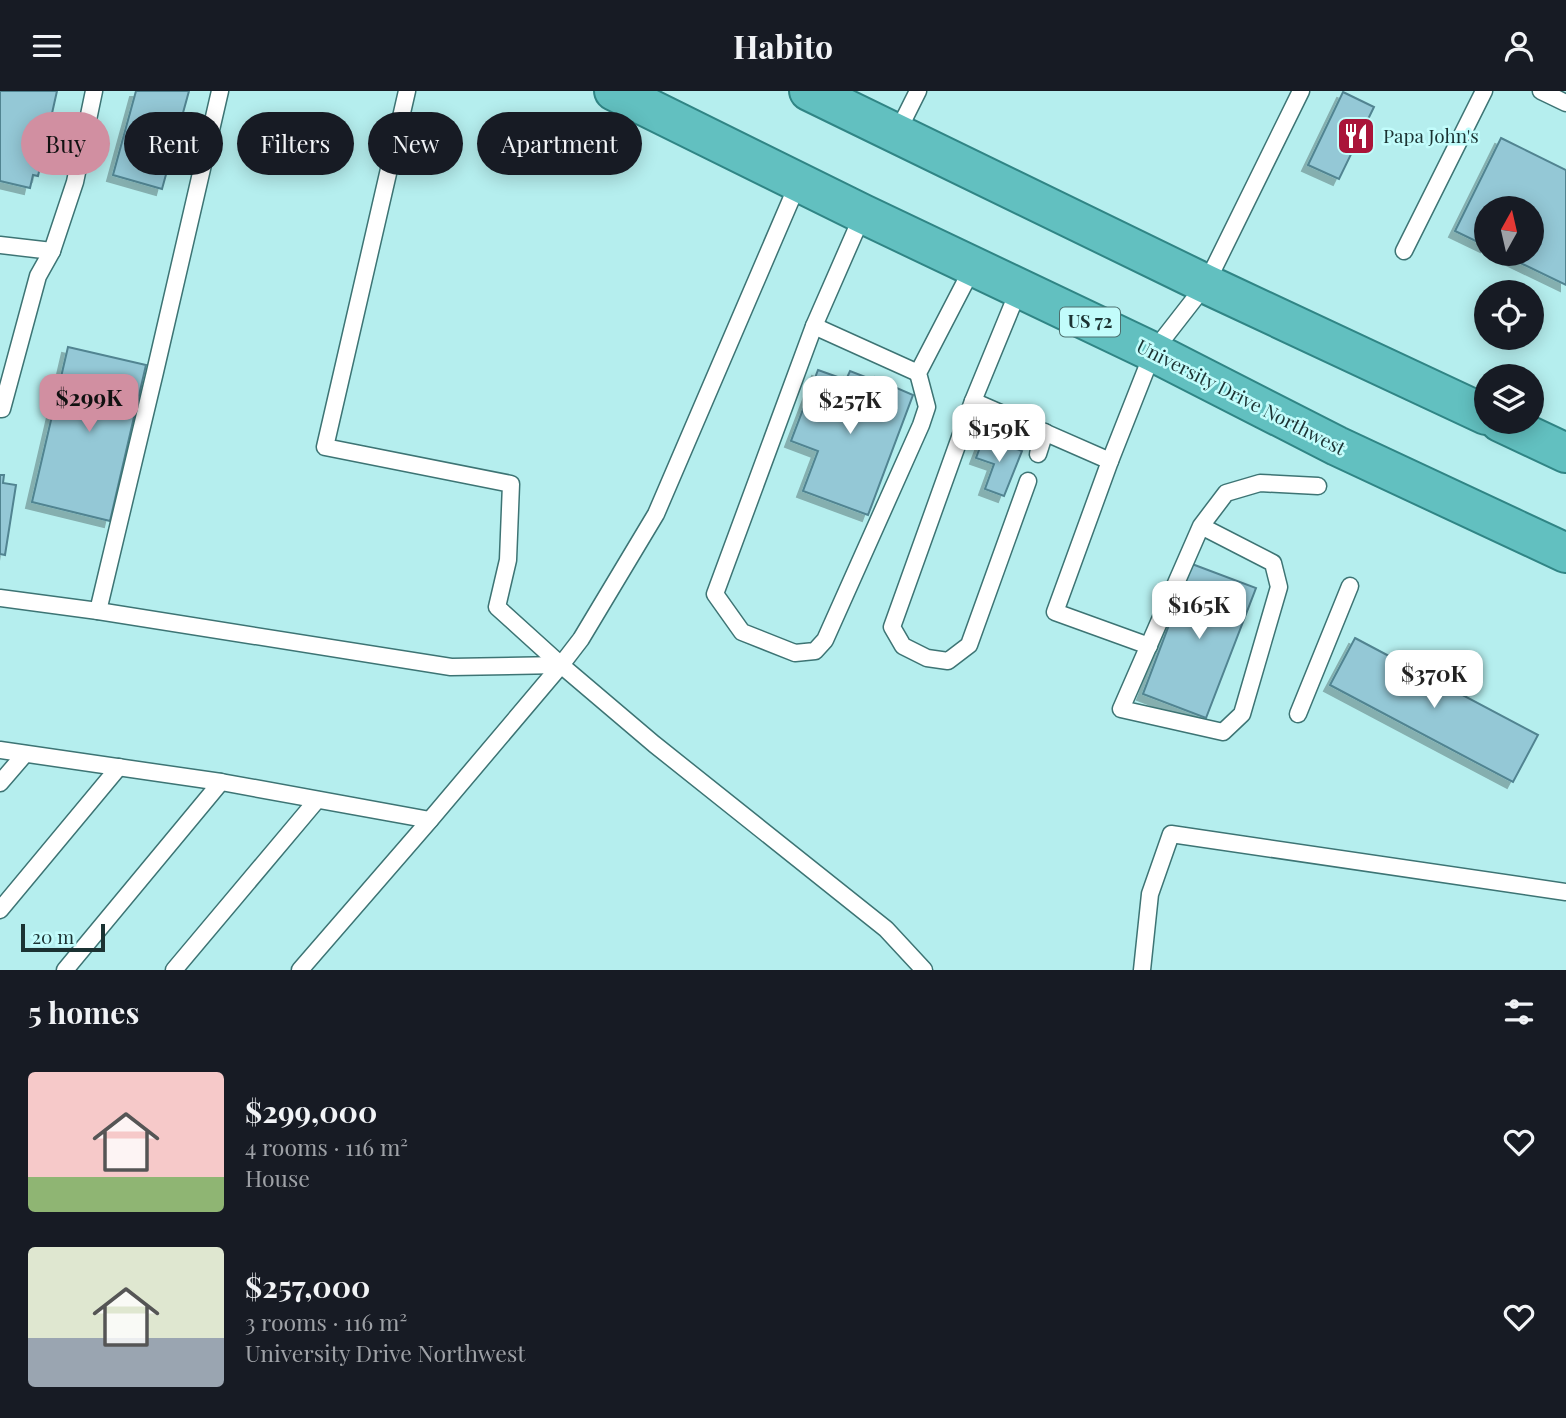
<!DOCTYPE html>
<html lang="en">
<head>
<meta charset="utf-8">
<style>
	body { margin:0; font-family:"Playfair Display",serif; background:#20242c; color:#f1f3f6; height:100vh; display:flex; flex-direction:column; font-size:26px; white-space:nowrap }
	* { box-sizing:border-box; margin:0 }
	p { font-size:23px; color:#9ea1a6 }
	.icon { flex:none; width:38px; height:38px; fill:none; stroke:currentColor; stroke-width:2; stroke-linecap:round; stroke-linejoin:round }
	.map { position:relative; height:879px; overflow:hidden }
	.details { display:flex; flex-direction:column; background:#171b24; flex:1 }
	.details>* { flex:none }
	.guide { position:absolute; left:21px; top:21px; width:700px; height:63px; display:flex; gap:14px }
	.needle { width:46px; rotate:8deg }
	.tools { position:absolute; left:1474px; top:105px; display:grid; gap:14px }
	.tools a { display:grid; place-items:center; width:70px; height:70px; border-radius:50%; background:#171b24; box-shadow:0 4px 18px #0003; font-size:35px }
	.scale { position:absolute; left:21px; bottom:18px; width:84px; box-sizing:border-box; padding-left:7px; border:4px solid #1b3232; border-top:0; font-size:19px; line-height:24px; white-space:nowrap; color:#1b3232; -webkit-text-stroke:5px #c2fcfb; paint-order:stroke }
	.price { position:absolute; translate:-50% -60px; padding:0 16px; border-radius:14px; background:#fff; color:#222; font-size:23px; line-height:46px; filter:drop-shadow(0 2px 4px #0008) }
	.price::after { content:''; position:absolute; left:50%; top:42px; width:21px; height:16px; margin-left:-10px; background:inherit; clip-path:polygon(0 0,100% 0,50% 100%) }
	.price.current { background:#d18fa1; color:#111 }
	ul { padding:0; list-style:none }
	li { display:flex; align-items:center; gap:21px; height:175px; padding:0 28px }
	li span { display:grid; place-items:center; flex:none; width:196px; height:140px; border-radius:7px; color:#555 }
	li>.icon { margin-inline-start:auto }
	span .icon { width:84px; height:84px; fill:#fffc; stroke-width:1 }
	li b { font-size:30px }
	h2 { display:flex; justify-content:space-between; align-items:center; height:84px; padding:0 28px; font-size:30px }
	.pill { padding:0 24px; border-radius:32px; background:#171b24; box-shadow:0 4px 18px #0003; font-size:24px; line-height:63px }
	.pill.current { background:#d18fa1; color:#111 }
	header { display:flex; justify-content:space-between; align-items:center; height:91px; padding:0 28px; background:#171b24; font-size:32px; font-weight:700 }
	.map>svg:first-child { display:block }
	.building { fill:#94c8d6; stroke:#518491; stroke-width:2; filter:url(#shadow) }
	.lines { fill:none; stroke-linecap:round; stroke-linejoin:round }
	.service-casing { stroke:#3d7474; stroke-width:19 }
	.trunk-casing { stroke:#308585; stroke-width:42 }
	.service { stroke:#fff; stroke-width:16 }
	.trunk { stroke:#62c0c0; stroke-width:38 }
	.labels { text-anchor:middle; stroke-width:5; stroke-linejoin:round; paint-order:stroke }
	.shield { fill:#c2fcfb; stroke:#4d6f6e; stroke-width:2 }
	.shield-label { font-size:18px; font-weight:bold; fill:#1b3232 }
	.poi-label { font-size:19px; fill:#1b3232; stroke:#c2fcfb; text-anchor:start }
	.street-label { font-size:19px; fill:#1b3232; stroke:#c2fcfb }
</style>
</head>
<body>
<header><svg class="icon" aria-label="menu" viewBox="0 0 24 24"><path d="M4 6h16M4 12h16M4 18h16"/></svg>Habito<svg class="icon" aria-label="person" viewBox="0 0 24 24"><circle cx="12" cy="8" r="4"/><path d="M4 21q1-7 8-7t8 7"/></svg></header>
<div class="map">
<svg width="1566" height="879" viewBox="0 0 1566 879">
	<defs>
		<filter id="shadow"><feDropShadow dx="-6" dy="6" stdDeviation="0" flood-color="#0004"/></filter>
	</defs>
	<rect width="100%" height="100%" fill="#b5eeee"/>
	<g class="building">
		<path d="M 0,0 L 57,0 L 38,85 L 33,84 L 30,97 L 0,90 Z"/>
		<path d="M 136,0 L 189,0 L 162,98 L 113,84 Z"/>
		<path d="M 1343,1 L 1374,16 L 1339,88 L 1308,74 Z"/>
		<path d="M 1501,47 L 1566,79 L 1566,194 L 1502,163 L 1531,163 L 1531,117 L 1486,117 L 1486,155 L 1455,140 Z"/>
		<path d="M 68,256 L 146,274 L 110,430 L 32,411 Z"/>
		<path d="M 818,279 L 846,289 L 850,280 L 873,289 L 875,286 L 893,292 L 892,295 L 913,304 L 868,424 L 803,400 L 818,360 L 791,350 Z"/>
		<path d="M 984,346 L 1022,360 L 1004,405 L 985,398 L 994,373 L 976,367 Z"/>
		<path d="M 0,384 L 4,384 L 3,392 L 16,394 L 5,464 L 0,463 Z"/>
		<path d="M 1192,473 L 1256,497 L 1206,627 L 1143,603 Z"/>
		<path d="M 1355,547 L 1538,644 L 1513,691 L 1330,594 Z"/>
	</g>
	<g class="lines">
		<defs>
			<g id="service">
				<path d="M 407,0 L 325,356 L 511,393 L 508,469 L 497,516 L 561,574 L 654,653 L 886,838 L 924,879"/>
				<path d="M 1541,0 L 1566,12"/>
				<path d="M 897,42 L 918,0"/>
				<path d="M 863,123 L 814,235 L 715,503 L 742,541 L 795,562 L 815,560 L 825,549 L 921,334 L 927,316 L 918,282 L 973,176"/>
				<path d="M 0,154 L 52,160"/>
				<path d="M 1404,160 L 1484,0"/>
				<path d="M 1019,198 L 973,310 L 892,536 L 903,555 L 927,567 L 948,570 L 969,554 L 1028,390"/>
				<path d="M 814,235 L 918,282"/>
				<path d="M 973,310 L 1110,370"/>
				<path d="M 0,318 L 2,318 L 38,185 L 52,160 L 75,91 L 94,0"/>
				<path d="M 1038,363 L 1045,341"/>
				<path d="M 1201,435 L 1273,472 L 1279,496 L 1242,623 L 1223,641 L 1121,618 L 1201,435 L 1226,402 L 1260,392 L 1318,395"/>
				<path d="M 0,507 L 98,520 L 451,576 L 561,574"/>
				<path d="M 98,520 L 155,281 L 220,0"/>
				<path d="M 1149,555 L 1055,521 L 1110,370 L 1153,261 L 1206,193 L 1301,0"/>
				<path d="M 1298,623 L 1350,495"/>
				<path d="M 0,659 L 221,691 L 430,729"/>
				<path d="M 0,692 L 25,663"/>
				<path d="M 0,819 L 119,676"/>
				<path d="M 65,879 L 221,691"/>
				<path d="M 174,879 L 317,709"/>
				<path d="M 300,879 L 430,729 L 561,574 L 581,548 L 656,423 L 799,90"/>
				<path d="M 1142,879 L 1150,803 L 1171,743 L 1566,801"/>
			</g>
			<g id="trunk">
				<path d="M 614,0 L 863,123 L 1153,261 L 1337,355 L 1566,462"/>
				<path d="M 809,0 L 1206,193 L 1486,324"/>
				<path d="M 1500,331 L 1566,362"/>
			</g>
		</defs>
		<use href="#service" class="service-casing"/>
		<use href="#trunk" class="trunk-casing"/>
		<use href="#service" class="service"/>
		<use href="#trunk" class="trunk"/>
	</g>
	<defs>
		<symbol id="restaurant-square" viewBox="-11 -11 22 22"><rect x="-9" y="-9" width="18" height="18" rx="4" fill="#aa1439" stroke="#c2fcfb"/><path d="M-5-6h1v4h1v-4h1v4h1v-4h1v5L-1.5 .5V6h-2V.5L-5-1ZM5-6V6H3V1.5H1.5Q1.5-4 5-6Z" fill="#fff"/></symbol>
	</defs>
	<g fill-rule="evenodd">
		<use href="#restaurant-square" x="1334" y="23" width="44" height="44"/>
	</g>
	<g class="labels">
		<rect class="shield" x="1060" y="216.5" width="60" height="29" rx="5"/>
		<g class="shield-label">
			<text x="1090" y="237">US 72</text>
		</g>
		<g class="poi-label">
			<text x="1383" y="52">Papa John's</text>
		</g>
		<g class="street-label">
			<text transform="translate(1241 306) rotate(27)" y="7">University Drive Northwest</text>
		</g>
	</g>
</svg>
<div class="tools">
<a><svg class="needle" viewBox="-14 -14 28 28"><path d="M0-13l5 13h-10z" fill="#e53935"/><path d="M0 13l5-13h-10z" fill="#9ea1a6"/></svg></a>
<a><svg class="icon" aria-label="locate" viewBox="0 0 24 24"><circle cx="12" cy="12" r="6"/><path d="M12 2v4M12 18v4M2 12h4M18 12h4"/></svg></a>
<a><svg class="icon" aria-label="layers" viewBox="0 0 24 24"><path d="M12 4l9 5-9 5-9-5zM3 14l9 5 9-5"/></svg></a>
</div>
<div class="scale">20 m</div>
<b class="price current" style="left:89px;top:343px">$299K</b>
<b class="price" style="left:850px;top:345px">$257K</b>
<b class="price" style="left:999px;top:373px">$159K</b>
<b class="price" style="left:1199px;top:550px">$165K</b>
<b class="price" style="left:1434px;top:619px">$370K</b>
<div class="guide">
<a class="pill current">Buy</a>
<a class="pill">Rent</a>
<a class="pill">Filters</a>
<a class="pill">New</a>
<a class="pill">Apartment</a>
</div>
</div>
<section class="details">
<h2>5 homes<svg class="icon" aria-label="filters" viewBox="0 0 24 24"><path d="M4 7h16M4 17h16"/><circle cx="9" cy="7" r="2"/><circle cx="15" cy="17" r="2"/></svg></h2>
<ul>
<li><span style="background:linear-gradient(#f6c9c9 75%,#8fb573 0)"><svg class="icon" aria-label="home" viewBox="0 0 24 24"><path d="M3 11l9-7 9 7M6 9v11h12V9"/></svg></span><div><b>$299,000</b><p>4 rooms · 116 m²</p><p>House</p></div><svg class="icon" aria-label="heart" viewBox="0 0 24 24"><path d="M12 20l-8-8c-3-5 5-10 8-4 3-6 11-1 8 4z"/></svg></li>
<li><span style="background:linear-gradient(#dfe7d0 65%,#9aa5b1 0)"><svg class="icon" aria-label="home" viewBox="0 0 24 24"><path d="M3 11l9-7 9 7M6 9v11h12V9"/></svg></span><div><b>$257,000</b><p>3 rooms · 116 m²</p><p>University Drive Northwest</p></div><svg class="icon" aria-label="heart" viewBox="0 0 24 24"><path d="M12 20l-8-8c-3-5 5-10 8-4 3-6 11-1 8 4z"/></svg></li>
</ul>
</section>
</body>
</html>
